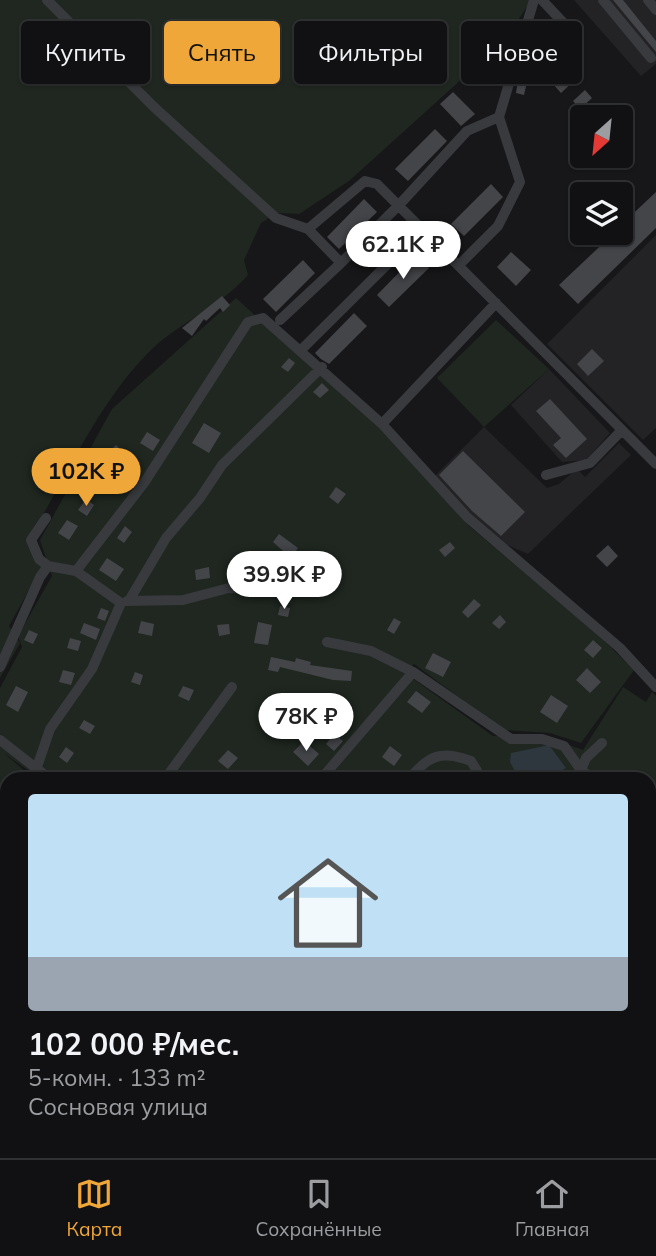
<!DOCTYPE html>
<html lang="ru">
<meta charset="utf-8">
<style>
body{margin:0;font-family:Mulish,sans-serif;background:#1e1f21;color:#f1f3f6;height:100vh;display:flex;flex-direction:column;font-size:26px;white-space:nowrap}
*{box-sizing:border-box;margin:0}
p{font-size:23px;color:#9c9da0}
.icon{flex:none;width:38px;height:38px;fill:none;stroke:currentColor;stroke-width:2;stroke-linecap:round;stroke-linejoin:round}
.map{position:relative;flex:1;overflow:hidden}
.panel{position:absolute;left:0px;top:772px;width:656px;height:387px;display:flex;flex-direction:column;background:#111113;border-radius:21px 21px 0 0;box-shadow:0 2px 5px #0004,0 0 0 2px #303133}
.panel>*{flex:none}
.hud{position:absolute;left:21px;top:21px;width:614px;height:63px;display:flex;gap:14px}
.needle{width:46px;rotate:207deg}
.controls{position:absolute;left:570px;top:105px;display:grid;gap:14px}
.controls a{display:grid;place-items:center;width:63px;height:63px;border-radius:7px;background:#111113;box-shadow:0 2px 5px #0004,0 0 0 2px #303133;font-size:35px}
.price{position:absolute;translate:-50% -60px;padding:0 16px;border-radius:24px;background:#fff;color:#222;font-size:23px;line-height:46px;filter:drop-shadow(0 2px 4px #0008)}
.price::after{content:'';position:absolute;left:50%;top:42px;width:21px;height:16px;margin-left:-10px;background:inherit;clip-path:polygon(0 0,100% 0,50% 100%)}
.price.active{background:#f0a739;color:#111}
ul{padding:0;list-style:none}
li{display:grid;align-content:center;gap:14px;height:371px;padding:0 28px}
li+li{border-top:2px solid #303133}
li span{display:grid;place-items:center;height:217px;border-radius:7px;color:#555}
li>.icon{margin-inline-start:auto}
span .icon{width:126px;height:126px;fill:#fffc;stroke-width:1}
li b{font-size:30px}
.pill{padding:0 24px;border-radius:7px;background:#111113;box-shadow:0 2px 5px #0004,0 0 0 2px #303133;font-size:24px;line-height:63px}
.pill.active{background:#f0a739;color:#111}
.dock{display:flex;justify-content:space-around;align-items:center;height:98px;border-top:2px solid #303133;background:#111113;font-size:19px;color:#9c9da0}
.dock a{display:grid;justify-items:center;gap:4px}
.dock .active{color:#f0a739}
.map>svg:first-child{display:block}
</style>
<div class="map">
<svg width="656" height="1158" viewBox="0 0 656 1158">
<rect width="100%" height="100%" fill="#171719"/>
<path fill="#232326" d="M574,0H656V64L641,76Z
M656,235V428L643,440L547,344Z
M549,369L610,433L586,460L562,462L511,405Z
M484,427L547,488L559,484L577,469L585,477L619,443L631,455L528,554L498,541L434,477Z"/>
<path fill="#1f2720" d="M0,0H531L512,30L484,59L349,181L299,214L277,213L261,223L244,260L248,275C217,310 175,324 146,355C98,405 68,473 33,532L45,561L9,626L20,643L0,678Z
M236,298L388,436L469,526L595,632L634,670L581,743L550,733L503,730L414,664L316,779H40L4,753L34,779H7V1152H644L640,1158H0V688L22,647L18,636L52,576L40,540L112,409Z
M496,320L549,369L484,427L437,378Z
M412,678L493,736L541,735L583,750L623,687L646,702L652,692L656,696V1128L649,1141V779H328Z"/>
<path fill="#2d373d" d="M549,745L566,768L547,779H519L510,762L511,753Z"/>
<path fill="#444549" d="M613,0H623L656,41V52Z
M558,61L575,80L561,93L544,74Z
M518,80L527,82L524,95L516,93Z
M585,90L592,98L580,109L573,101Z
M453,92L475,114L461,126L440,104Z
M435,129L447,141L408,181L395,169Z
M491,184L503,197L464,236L451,224Z
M656,192V228L578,304L559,285L614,233H621V225Z
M364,199L377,212L339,249L327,237Z
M511,252L531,270L516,286L497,267Z
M416,255L429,268L389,307L377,295Z
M303,260L315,273L276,312L263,299Z
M222,296L230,305L223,312L220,308L206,321L204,319L192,336L182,328Z
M354,313L367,326L329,364L321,359L315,353Z
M592,349L604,361L588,376L577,364Z
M289,358L295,363L288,372L281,367Z
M322,383L329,390L320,398L313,392Z
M550,399L587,439L566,458L553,445L561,438L536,411Z
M204,423L221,433L209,453L192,443Z
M147,432L160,440L153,451L140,443Z
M116,445L128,457L113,472L100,460Z
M463,451L525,512L501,536L472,511L439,475Z
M336,487L346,494L338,504L329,497Z
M86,499L94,505L87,516L78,510Z
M67,520L78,526L69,540L58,533Z
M125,526L132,532L124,543L117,538Z
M279,534L298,548L291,558L273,542Z
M450,542L455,548L445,557L439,550Z
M608,545L618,556L607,567L596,556Z
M107,558L124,569L116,581L99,570Z
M209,567L210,578L196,580L195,570Z
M474,599L481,605L468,618L462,612Z
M280,606L290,608L288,617L278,615Z
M101,608L109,611L105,621L97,618Z
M500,615L506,622L499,629L492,623Z
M394,618L401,622L394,634L387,630Z
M141,621L154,624L152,636L138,633Z
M258,622L272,625L268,645L254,643Z
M84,623L100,629L96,640L80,633Z
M229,624L230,634L219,636L217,625Z
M29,630L38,634L33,644L24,640Z
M70,638L81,641L78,651L67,648Z
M593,640L602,648L593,658L584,650Z
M433,653L451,662L443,677L425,668Z
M271,657L295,662L296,658L311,662L310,665L352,671L351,681L333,680L280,667L278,672L268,670Z
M587,668L601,682L590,693L576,680Z
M63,670L75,673L71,685L59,682Z
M135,672L143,675L140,685L131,682Z
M16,686L28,692L18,712L6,705Z
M183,686L194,690L189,701L178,696Z
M416,691L431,702L422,713L407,702Z
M551,695L568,706L557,723L540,712Z
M84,720L95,726L90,734L79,728Z
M334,734L343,741L334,751L326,744Z
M304,741L319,754L308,766L293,752Z
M390,746L402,755L394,766L382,757Z
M66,747L74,753L67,763L59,757Z
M228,750L238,758L228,769L218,761Z"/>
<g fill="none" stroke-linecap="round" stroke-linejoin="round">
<path stroke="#383a3e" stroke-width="10" d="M47,0L154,107L276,218L308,229L341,263L280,320
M542,0L572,32
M603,0L651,58
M648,0L656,10
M308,229L365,181L377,184L656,464
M341,263L399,205L467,131L499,117
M459,265L498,226L520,182L499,117L534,0
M301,350L423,229
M382,424L496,303
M546,475L590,463L622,430
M46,518L31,540L39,559L48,566
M76,571L144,483L248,322L263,318L382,424L467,517L620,648L656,687
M130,599L166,538L200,498L222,465L322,367
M127,601L183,600L229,588L292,590
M327,642L371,651L413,672
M0,667L40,577L48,566L76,571L121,603L92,669L50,729L37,767
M0,740L50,779
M165,779L232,687
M321,779L413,672L511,739H542L564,746L581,770L577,779
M409,779C429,755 441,750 471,761L482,779
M594,779L581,770L586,758L602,743
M649,878L656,890
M649,1071L656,1083
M474,1152L478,1158
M583,1152L587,1158
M649,1158L656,1144"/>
</g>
</svg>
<div class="controls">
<a><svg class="needle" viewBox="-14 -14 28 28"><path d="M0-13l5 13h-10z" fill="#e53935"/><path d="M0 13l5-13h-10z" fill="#9c9da0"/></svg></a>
<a><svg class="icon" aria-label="layers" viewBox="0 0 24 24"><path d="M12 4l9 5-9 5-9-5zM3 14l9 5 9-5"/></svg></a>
</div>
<b class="price" style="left:403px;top:281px">62.1K ₽</b>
<b class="price active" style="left:86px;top:508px">102K ₽</b>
<b class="price" style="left:284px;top:611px">39.9K ₽</b>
<b class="price" style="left:306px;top:753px">78K ₽</b>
<div class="hud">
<a class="pill">Купить</a>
<a class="pill active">Снять</a>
<a class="pill">Фильтры</a>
<a class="pill">Новое</a>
</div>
<section class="panel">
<ul>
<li><span style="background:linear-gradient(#bfe0f5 75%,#9aa5b1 0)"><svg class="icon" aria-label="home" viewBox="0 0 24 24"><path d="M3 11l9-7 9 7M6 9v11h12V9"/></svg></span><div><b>102 000 ₽/мес.</b><p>5-комн. · 133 m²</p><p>Сосновая улица</p></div></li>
</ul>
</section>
</div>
<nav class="dock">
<a class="active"><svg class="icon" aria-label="map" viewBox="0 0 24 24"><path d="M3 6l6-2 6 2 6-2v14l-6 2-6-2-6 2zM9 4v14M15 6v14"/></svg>Карта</a>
<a><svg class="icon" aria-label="saved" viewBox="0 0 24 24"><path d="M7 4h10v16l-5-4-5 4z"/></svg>Сохранённые</a>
<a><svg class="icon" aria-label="home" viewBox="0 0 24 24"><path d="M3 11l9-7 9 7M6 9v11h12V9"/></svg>Главная</a>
</nav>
